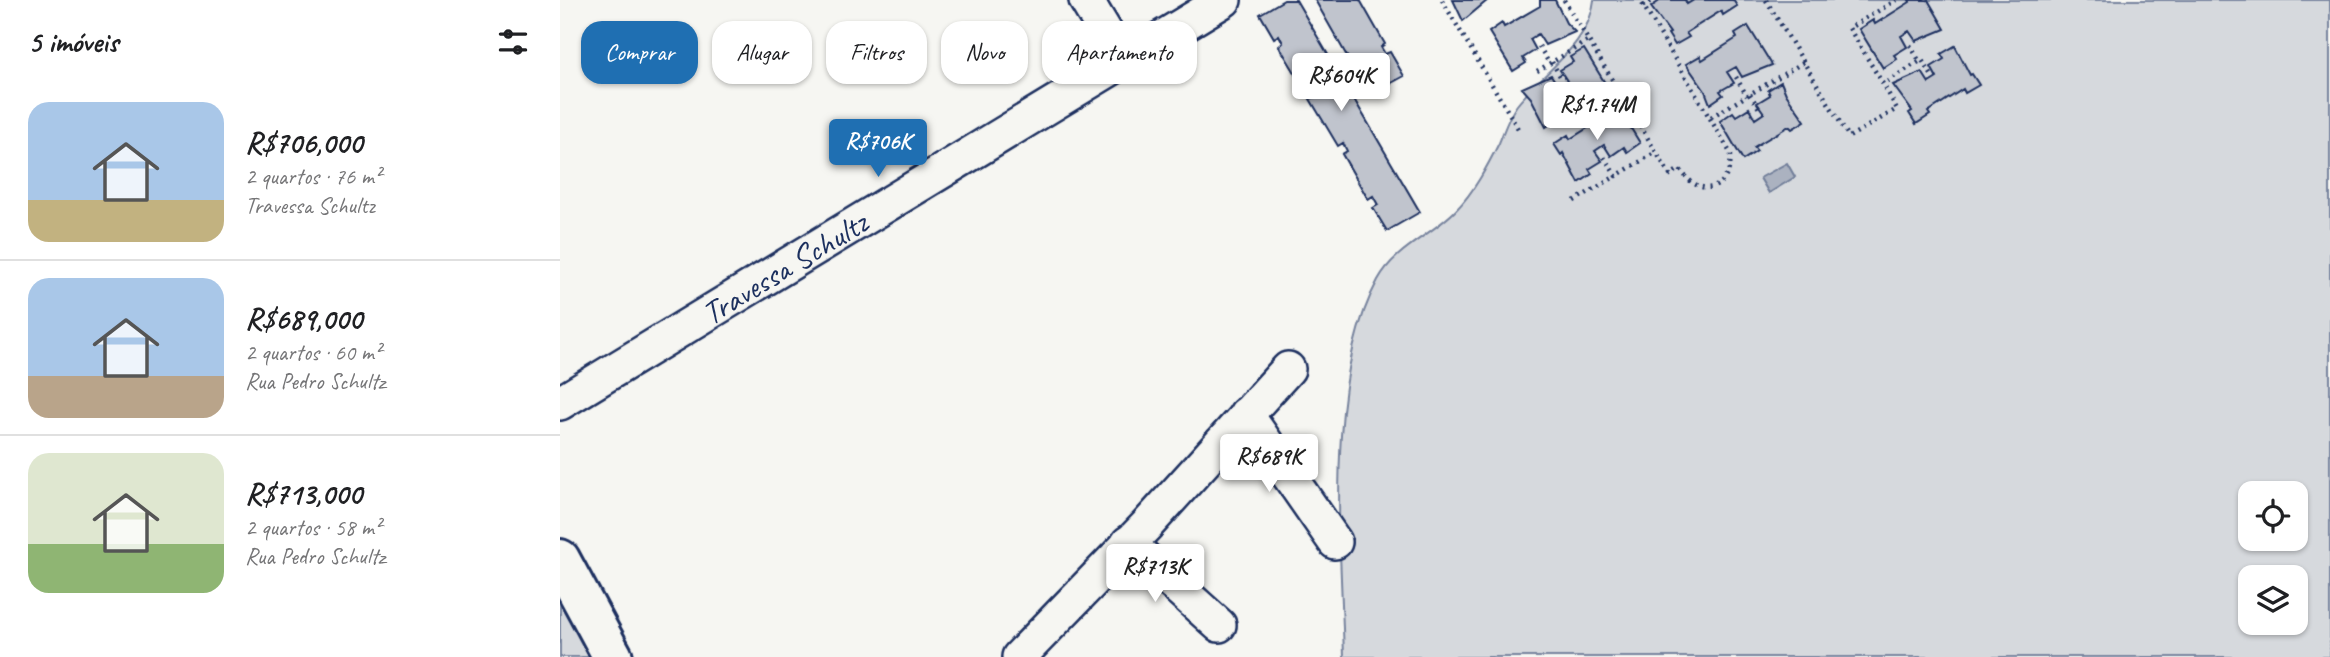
<!DOCTYPE html>
<html lang="pt">
<meta charset="utf-8">
<style>
body{margin:0;font-family:Caveat,sans-serif;background:#f6f6f6;color:#202124;height:100vh;display:flex;flex-direction:column;font-size:26px;white-space:nowrap}
*{box-sizing:border-box;margin:0}
p{font-size:23px;color:#757577}
.icon{flex:none;width:38px;height:38px;fill:none;stroke:currentColor;stroke-width:2;stroke-linecap:round;stroke-linejoin:round}
.map{position:relative;flex:1;overflow:hidden}
.sheet{display:flex;flex-direction:column;background:#fff;width:560px}
.sheet>*{flex:none}
.banner{position:absolute;left:21px;top:21px;width:665px;height:63px;display:flex;gap:14px}
.fabs{position:absolute;left:1678px;top:481px;display:grid;gap:14px}
.fabs a{display:grid;place-items:center;width:70px;height:70px;border-radius:14px;background:#fff;box-shadow:0 2px 5px #0004;font-size:35px}
.price{position:absolute;translate:-50% -60px;padding:0 16px;border-radius:7px;background:#fff;color:#222;font-size:23px;line-height:46px;filter:drop-shadow(0 2px 4px #0008)}
.price::after{content:'';position:absolute;left:50%;top:42px;width:21px;height:16px;margin-left:-10px;background:inherit;clip-path:polygon(0 0,100% 0,50% 100%)}
.price.on{background:#1f6fb2;color:#fff}
ul{padding:0;list-style:none}
li{display:flex;align-items:center;gap:21px;height:175px;padding:0 28px}
li+li{border-top:2px solid #e0e0e0}
li span{display:grid;place-items:center;flex:none;width:196px;height:140px;border-radius:21px;color:#555}
li>.icon{margin-inline-start:auto}
span .icon{width:84px;height:84px;fill:#fffc;stroke-width:1}
li b{font-size:30px}
h2{display:flex;justify-content:space-between;align-items:center;height:84px;padding:0 28px;font-size:30px}
.pill{padding:0 24px;border-radius:21px;background:#fff;box-shadow:0 2px 5px #0004;font-size:24px;line-height:63px}
.pill.on{background:#1f6fb2;color:#fff}
main{display:flex;flex:1;min-height:0}
.map>svg:first-child{display:block}
</style>
<main>
<section class="sheet">
<h2>5 imóveis<svg class="icon" aria-label="filters" viewBox="0 0 24 24"><path d="M4 7h16M4 17h16"/><circle cx="9" cy="7" r="2"/><circle cx="15" cy="17" r="2"/></svg></h2>
<ul>
<li><span style="background:linear-gradient(#a9c7e8 70%,#c2b280 0)"><svg class="icon" aria-label="home" viewBox="0 0 24 24"><path d="M3 11l9-7 9 7M6 9v11h12V9"/></svg></span><div><b>R$706,000</b><p>2 quartos · 76 m²</p><p>Travessa Schultz</p></div></li>
<li><span style="background:linear-gradient(#a9c7e8 70%,#b9a48a 0)"><svg class="icon" aria-label="home" viewBox="0 0 24 24"><path d="M3 11l9-7 9 7M6 9v11h12V9"/></svg></span><div><b>R$689,000</b><p>2 quartos · 60 m²</p><p>Rua Pedro Schultz</p></div></li>
<li><span style="background:linear-gradient(#dfe7d0 65%,#8fb573 0)"><svg class="icon" aria-label="home" viewBox="0 0 24 24"><path d="M3 11l9-7 9 7M6 9v11h12V9"/></svg></span><div><b>R$713,000</b><p>2 quartos · 58 m²</p><p>Rua Pedro Schultz</p></div></li>
</ul>
</section>
<div class="map">
<svg width="1770" height="657" viewBox="0 0 1770 657">
<rect width="100%" height="100%" fill="#f6f6f2"/>
<filter id="ink" filterUnits="userSpaceOnUse"><feTurbulence type="fractalNoise" baseFrequency=".0143" numOctaves="2"/><feDisplacementMap in="SourceGraphic" scale="14" xChannelSelector="R" yChannelSelector="G"/><feConvolveMatrix kernelMatrix="1 2 1 2 8 2 1 2 1" color-interpolation-filters="sRGB"/></filter>
<g filter="url(#ink)">
<path fill="#d6d9dd" stroke="#78849e" stroke-width="2" fill-rule="evenodd" d="M1034,0H1770V657H784C781,546 764,380 818,280C835,248 872,235 896,210C914,192 928,165 939,143C944,131 949,115 957,105C983,72 1030,44 1034,0ZM1690,494H1736V539H1690ZM1690,578H1736V623H1690Z
M0,594L46,657H0Z"/>
<path fill="#abb2c0" stroke="#717e99" stroke-width="2" d="M1227,163L1235,177L1209,193L1200,178Z"/>
<path fill="#c0c4cd" stroke="#1b2f5e" stroke-width="2" d="M724,0H736L860,212L827,231L813,208L818,205L813,196L808,199L782,154L787,151L783,143L778,146L750,99L755,97L750,89L746,91L719,46L723,43L719,35L714,38L700,14Z
M755,0H800L825,44L821,47L825,54L830,52L844,76L809,95Z
M893,0H928L903,21Z
M995,0L1006,23L1015,32L985,45L978,34L970,39L976,50L963,58L966,63L953,71L929,32L942,23L944,27L980,6V0Z
M1101,0H1125L1127,4L1134,0H1173L1177,6L1163,15L1161,11L1126,33L1129,37L1115,45L1108,34L1110,33L1091,7Z
M1349,0H1368L1385,29L1356,41L1349,31L1341,36L1347,47L1334,55L1337,59L1323,68L1299,29L1313,20L1315,24L1350,2Z
M1188,26L1212,65L1182,77L1176,67L1167,72L1174,83L1160,91L1163,95L1150,104L1145,91L1126,64L1140,56L1142,60L1177,38L1175,34Z
M1395,46L1410,75L1412,74L1419,85L1405,93L1403,89L1368,112L1370,115L1356,124L1349,113L1352,111L1333,85L1362,72L1369,83L1377,78L1371,67L1384,59L1381,54Z
M1024,49L1048,88L1034,97L1032,93L997,115L999,118L986,127L971,98L962,88L991,75L998,86L1007,81L1000,70L1013,62L1010,57Z
M1221,82L1226,94L1245,121L1232,129L1229,126L1194,147L1197,151L1183,160L1160,121L1173,112L1176,116L1189,108L1195,119L1204,113L1197,103L1210,95L1208,90Z
M1056,104L1080,143L1067,152L1064,147L1051,156L1044,145L1035,151L1042,161L1029,169L1032,174L1019,183L1003,153L1001,155L994,144L1008,135L1010,139L1045,117L1042,113Z"/>
<g fill="none" stroke-linecap="round" stroke-linejoin="round">
<g stroke="#1b2f5e" stroke-width="38">
<g id="minor">
<path d="M526,0L564,63"/>
<path id="s1" d="M0,403L664,0"/>
<path d="M686,414L775,542"/>
<path d="M568,543L659,625"/>
<path d="M459,657L587,525L728,369"/>
</g>
</g>
<g stroke="#1b2f5e" stroke-width="44">
<path id="major" d="M0,559L53,657"/>
</g>
<path stroke="#1b2f5e" stroke-width="4.5" stroke-dasharray="2 5" stroke-linecap="butt" d="M882,0L960,132
M1004,0L1110,175L1120,169C1140,200 1171,191 1171,154L1080,0
M1206,0L1289,137L1337,109L1323,84
M1337,0L1289,28L1323,84L1362,60L1372,76
M1083,6L1093,0
M1350,45L1360,62
M979,46L989,63
M992,62L1001,78
M977,71L1029,40
M1176,77L1187,96
M1190,94L1200,110
M1151,117L1244,62
M1044,157L1056,176L1096,152
M1014,201L1056,176"/>
<use href="#minor" stroke="#f6f6f2" stroke-width="33"/>
<use href="#major" stroke="#f6f6f2" stroke-width="38"/>
</g>
</g>
<g text-anchor="middle" stroke-width="7" stroke-linejoin="round" paint-order="stroke">
<g font-size="33" fill="#1b2f5e" stroke="#f6f6f2">
<text dy="12" stroke="none"><textPath href="#s1" startOffset="262">Travessa Schultz</textPath></text>
</g>
</g>
</svg>
<div class="fabs">
<a><svg class="icon" aria-label="locate" viewBox="0 0 24 24"><circle cx="12" cy="12" r="6"/><path d="M12 2v4M12 18v4M2 12h4M18 12h4"/></svg></a>
<a><svg class="icon" aria-label="layers" viewBox="0 0 24 24"><path d="M12 4l9 5-9 5-9-5zM3 14l9 5 9-5"/></svg></a>
</div>
<b class="price" style="left:781px;top:113px">R$604K</b>
<b class="price" style="left:1037px;top:142px">R$1.74M</b>
<b class="price on" style="left:318px;top:179px">R$706K</b>
<b class="price" style="left:709px;top:494px">R$689K</b>
<b class="price" style="left:595px;top:604px">R$713K</b>
<div class="banner">
<a class="pill on">Comprar</a>
<a class="pill">Alugar</a>
<a class="pill">Filtros</a>
<a class="pill">Novo</a>
<a class="pill">Apartamento</a>
</div>
</div>
</main>
